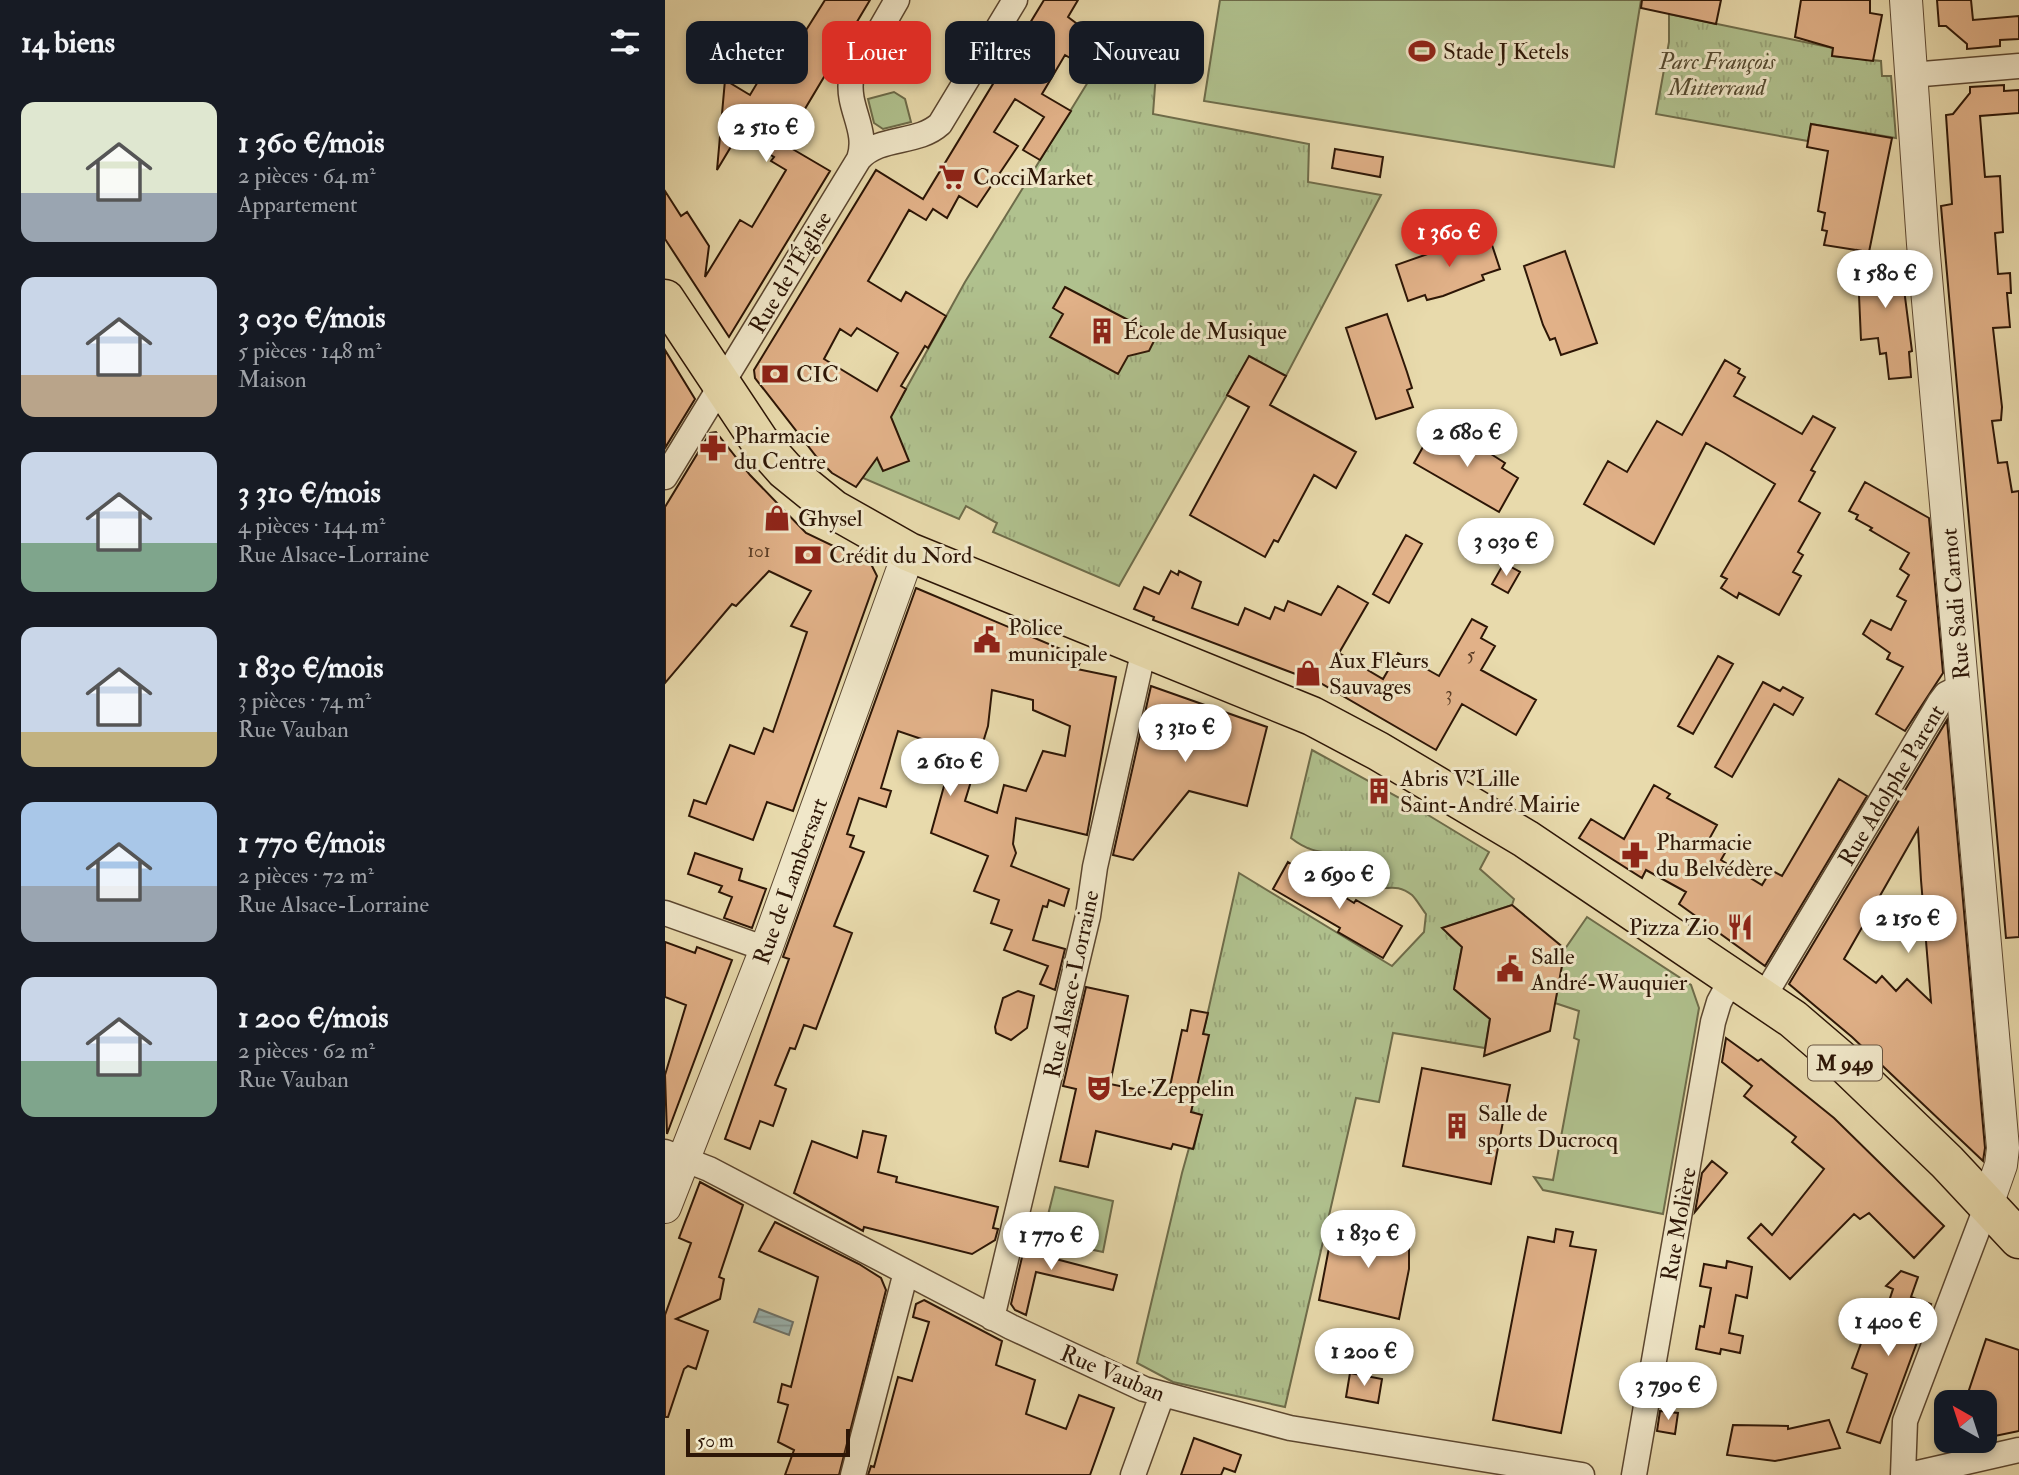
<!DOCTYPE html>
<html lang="fr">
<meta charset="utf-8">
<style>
body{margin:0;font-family:"IM FELL Double Pica",serif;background:#242831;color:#f1f3f6;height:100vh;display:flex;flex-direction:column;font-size:26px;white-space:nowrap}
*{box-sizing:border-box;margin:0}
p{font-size:23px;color:#9ea1a6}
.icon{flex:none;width:38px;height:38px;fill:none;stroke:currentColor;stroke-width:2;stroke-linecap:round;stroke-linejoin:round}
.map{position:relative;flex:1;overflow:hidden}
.details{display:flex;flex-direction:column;background:#171b24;width:665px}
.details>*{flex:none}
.top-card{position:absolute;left:21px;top:21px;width:665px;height:63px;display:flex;gap:14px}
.needle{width:46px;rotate:321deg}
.buttons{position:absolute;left:1269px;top:1390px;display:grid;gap:14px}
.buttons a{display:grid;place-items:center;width:63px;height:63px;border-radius:14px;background:#171b24;box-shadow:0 4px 10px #0003;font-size:35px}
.scale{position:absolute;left:21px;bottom:18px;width:164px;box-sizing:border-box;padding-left:7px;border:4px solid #2d1606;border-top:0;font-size:19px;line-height:24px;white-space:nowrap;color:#2d1606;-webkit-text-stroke:5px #f0e7c9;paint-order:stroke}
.price{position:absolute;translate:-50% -60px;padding:0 16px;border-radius:24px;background:#fff;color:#222;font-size:23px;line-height:46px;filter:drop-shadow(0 2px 4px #0008)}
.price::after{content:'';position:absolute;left:50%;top:42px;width:21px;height:16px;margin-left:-10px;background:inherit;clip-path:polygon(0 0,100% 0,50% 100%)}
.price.on{background:#d93025;color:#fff}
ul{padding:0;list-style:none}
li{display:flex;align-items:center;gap:21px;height:175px;padding:0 21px}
li span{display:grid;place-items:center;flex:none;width:196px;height:140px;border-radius:14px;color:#555}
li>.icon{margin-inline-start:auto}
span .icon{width:84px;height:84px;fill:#fffc;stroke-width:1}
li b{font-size:30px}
h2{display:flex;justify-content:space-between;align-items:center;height:84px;padding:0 21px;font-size:30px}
.chip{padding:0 24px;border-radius:14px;background:#171b24;box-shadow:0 4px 10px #0003;font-size:24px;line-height:63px}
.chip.on{background:#d93025;color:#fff}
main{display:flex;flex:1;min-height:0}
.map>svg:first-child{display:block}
</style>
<main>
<section class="details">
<h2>14 biens<svg class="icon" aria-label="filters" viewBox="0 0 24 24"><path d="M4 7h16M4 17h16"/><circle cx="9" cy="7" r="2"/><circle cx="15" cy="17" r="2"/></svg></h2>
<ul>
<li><span style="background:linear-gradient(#dfe7d0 65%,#9aa5b1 0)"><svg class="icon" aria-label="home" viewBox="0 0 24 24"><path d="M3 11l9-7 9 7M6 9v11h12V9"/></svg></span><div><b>1 360 €/mois</b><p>2 pièces · 64 m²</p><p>Appartement</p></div></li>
<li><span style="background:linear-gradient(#c9d6e8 70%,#b9a48a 0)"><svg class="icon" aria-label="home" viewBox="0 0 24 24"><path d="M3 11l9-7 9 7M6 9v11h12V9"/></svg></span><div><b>3 030 €/mois</b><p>5 pièces · 148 m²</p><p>Maison</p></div></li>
<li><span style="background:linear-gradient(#c9d6e8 65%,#7fa58c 0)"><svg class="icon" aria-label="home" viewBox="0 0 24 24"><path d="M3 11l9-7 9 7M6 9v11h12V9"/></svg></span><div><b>3 310 €/mois</b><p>4 pièces · 144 m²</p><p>Rue Alsace-Lorraine</p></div></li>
<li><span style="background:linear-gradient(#c9d6e8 75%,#c2b280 0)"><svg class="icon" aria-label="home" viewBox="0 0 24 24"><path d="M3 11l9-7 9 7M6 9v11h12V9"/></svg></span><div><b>1 830 €/mois</b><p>3 pièces · 74 m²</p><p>Rue Vauban</p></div></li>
<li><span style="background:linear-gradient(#a9c7e8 60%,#9aa5b1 0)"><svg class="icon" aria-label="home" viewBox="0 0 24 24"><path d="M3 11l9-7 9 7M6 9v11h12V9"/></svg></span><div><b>1 770 €/mois</b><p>2 pièces · 72 m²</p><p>Rue Alsace-Lorraine</p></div></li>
<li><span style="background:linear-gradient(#c9d6e8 60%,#7fa58c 0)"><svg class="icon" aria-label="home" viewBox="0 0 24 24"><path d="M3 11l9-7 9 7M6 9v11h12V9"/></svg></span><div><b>1 200 €/mois</b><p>2 pièces · 62 m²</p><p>Rue Vauban</p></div></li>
</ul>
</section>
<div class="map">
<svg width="1354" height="1475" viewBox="0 0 1354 1475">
<defs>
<pattern id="park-tufts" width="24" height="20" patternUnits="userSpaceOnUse" patternTransform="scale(1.75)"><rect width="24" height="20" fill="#b0c18e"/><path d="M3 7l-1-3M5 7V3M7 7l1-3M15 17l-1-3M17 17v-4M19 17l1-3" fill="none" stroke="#98a579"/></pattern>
<pattern id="water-rules" width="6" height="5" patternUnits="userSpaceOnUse" patternTransform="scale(1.75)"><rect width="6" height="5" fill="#9cb8b5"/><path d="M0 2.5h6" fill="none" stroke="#879d9a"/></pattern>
</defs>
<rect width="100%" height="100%" fill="#e8daac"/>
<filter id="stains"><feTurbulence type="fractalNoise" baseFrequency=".00286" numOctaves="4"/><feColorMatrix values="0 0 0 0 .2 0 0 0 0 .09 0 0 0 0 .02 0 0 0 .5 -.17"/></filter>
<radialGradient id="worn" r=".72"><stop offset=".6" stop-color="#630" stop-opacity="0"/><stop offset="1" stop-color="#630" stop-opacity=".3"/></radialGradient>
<path fill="#b0c18e" stroke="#6e6c4a" stroke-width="2" d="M555,0H976L949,167L539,101Z
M229,92L240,99L246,122L218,129L209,123L203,99Z
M922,917L1026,985L1034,1008L998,1214L878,1190L869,1177L888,1180L914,1040L909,1038L914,1011L890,1003L900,949Z
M390,1187L448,1201L438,1252L377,1239Z"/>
<path fill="url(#park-tufts)" stroke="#6e6c4a" stroke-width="2" d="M1004,14L1168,48L1167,56L1216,61L1217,76H1226L1231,138L1146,124L1143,141L991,114L1004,42Z
M458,25L493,45L488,114L644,144L643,182L716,195L621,376L584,357L454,586L328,532L332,523L301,506L294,519L198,478L225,418L300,282Z
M647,750L740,801L824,852L815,869L849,899L847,905L783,926L782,933L797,947L789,989L825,1019L820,1048L728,1033L714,1102L691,1098L620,1407L508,1382L472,1363L517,1173L524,1148H529L536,1115L526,1112L543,1035L538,1034L574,873L727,966L759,932L761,914C757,909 752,900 747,895C721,875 713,908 694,861C668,847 654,860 626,838Z"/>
<path fill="url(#water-rules)" stroke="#70776f" stroke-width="2" d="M94,1309L128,1322L124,1335L89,1322Z"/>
<path fill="#e1b188" stroke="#2d1606" stroke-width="2" fill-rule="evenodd" d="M160,0H205L119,144L165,171L64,337L0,239V191L16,216L22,212L44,246L40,277L75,220L87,227L121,170L106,161L109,157L73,135L52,170L60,80L85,95L109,55L102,48L112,31L133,43Z
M379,0H413L403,17L423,32L420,37L429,43L427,47L440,55L429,72L400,55L377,94L406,111L375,160L358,150L379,117L350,99L329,132L353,146L312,207L294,196L282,218L268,209L261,220L244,210L220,252L203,281L236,301L241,292L281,316L263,348L260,346L236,386L241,389L226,417L244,461L218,471L212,458L191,487L167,473L154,460L90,378L89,370L211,170L258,199ZM192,328L233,353L212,391L159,359L175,329L186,336Z
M977,0H1056L1051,24L976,8Z
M1136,0H1205V13L1217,15L1208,61L1167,56L1168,48L1130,37Z
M1272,0H1306L1308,20L1354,16V39L1335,40V46L1302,49V44L1281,26H1274Z
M1339,85V91L1354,90V113L1315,116L1320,177L1335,176L1338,232L1330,233L1333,274L1345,273L1346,293H1342L1345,327L1328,328L1337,407L1336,420L1327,421L1333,463L1342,462L1347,492L1354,491V937L1341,938L1276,206L1287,204L1281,115L1288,114L1305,93V87Z
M1146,124L1227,138L1204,252L1159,245L1162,231L1157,230L1160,213L1153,211L1163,151L1142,147Z
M670,149L718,157L715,177L667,168Z
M823,233L835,269L817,275L819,280L778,296L762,300L760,295L743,301L731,265Z
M1192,250L1235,258L1247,351L1244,352L1246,377L1224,379L1221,353L1215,354L1213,338L1196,340Z
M900,251L932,343L896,355L890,338L885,340L878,325L859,266Z
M400,287L492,335L484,351L463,356L453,374L385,337L398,314L388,308Z
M722,314L742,372L747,388L742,390L748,407L711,419L681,328Z
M0,350L30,399L0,448Z
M584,356L621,376L605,405L691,452L671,488L649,475L613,542L609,540L600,557L525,515L584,407L562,395Z
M1060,360L1075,369L1073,373L1080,377L1069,396L1137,434L1148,416L1170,428L1146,470L1150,472L1134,501L1155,513L1133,552L1138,555L1128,572L1136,576L1114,615L1074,593L1072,598L1056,588L1062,579L1056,576L1110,484L1059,453L1041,443L989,544L919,504L943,461L962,472L992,421L1017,435Z
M768,429L784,438L788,433L826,454L840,463L837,468L853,478L834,512L749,463Z
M51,432L85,475L141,533L206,564L212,576L128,811L102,802L88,840L24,816L29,800L41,804L65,745L89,754L99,728L108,732L142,632L126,626L146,591L104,571L71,606L67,604L0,683V507L45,433Z
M1200,482L1264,518L1278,673L1240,731L1211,714L1238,667L1222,659L1225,653L1198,634L1206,620L1226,630L1241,601L1232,596L1244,575L1235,569L1244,553L1205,530L1207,528L1191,519L1193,515L1184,511Z
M741,535L757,544L724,603L708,594Z
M839,563L855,572L843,593L827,584Z
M506,571L513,575L514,571L536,582L527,608L573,625L580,608L605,619L610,607L619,611L623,601L656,615L673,586L703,603L674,653L718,679L733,653L774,676L807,619L822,627L816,638L830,646L816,670L871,700L851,735L797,704L771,750L657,684L488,620L489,617L469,609L479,587L494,594Z
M251,588L417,658L412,669L451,677L422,835L351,818L348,844L351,853L346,866L404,889L399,906L384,900L382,907L378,906L368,940L400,949L390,990L375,984L383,966L339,950L347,930L326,923L334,900L309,891L323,856L266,833L289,750L233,731L216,788L226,791L221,807L194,798L182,834L189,836L185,847L199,852L169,926L187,933L151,1029L139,1025L130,1049L125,1048L110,1085L121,1089L108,1126L95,1121L85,1149L60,1139L124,959L118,957ZM327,690L368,700V710L405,726L400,756L378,751L361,791L339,785L332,813L300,801L323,726Z
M1053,656L1068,664L1028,734L1013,726Z
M1098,682L1115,691L1118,687L1138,698L1128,715L1109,704L1067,777L1050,767Z
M486,686L602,727L582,806L524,791L468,860L448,855Z
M1282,720L1320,1148L1318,1161L1187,1037L1124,984ZM1253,829L1256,880L1266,1002L1242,979L1231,991L1217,976L1211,983L1179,959Z
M1174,779L1202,796L1100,966L1014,904L1021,892L981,870L977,878L914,838L926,819L959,839L989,785L1005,794L1002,798L1052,825L1042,843L1060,853L1056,860L1097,885L1106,870L1117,876Z
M30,853L77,869L74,880L101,889L87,928L59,918L67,897L54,892L57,886L23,874Z
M623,862L689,903L691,900L737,926L718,958L673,932L675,928L608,889Z
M847,905L900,949L885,1031L819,1056L825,1019L789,989L797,947L777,928Z
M0,942L30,953L32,947L67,960L2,1134L0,1075L21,1005L0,997Z
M421,987L463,996L445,1084L503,1096L517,1030L522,1031L526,1010L543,1013L538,1034L544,1035L526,1112L537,1115L528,1149L508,1144L506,1149L431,1131L423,1167L395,1161L411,1089L398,1086Z
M353,991L369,996L362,1028L346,1040L331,1033L330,1027L338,998Z
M1061,1038L1093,1061L1096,1059L1169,1118L1279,1226L1249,1258L1204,1213L1195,1219L1189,1214L1125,1279L1083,1238L1096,1224L1107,1235L1159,1169L1127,1142L1131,1137L1079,1096L1087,1086L1057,1062Z
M757,1068L845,1085L826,1184L738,1166Z
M198,1131L221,1136L213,1172L232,1177L231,1182L333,1207L328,1228L333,1229L330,1240L307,1254L199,1227L198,1231L129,1193L147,1141L192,1158Z
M1047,1161L1062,1173L1030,1212L1037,1173Z
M35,1182L78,1205L54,1277L59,1279L55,1299L11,1319L43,1331L31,1369L23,1366L19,1369L3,1417H0V1315L26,1243L14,1238Z
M110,1222L194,1264L216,1278L221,1290L174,1475H120L129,1450L113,1442L123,1405L113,1402L117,1384L126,1387L153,1277L94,1251Z
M717,1225L744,1230V1269L734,1319L654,1300L668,1227L715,1236Z
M891,1229L908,1232L905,1246L931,1250L896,1433L828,1420L863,1237L889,1242Z
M362,1236L392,1242L387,1258L452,1275L448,1290L371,1272L361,1315L350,1310L346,1304Z
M1062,1261L1087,1267L1082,1298L1071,1295L1064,1333L1078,1336L1075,1353L1056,1349L1055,1354L1031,1349L1035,1326L1039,1327L1046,1288L1035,1286L1039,1264L1061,1268Z
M1236,1271L1253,1277L1246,1297L1266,1304L1215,1443L1182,1432L1202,1374L1187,1368L1198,1338L1204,1340L1208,1328L1214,1331L1228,1289L1221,1286Z
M259,1300L337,1341L331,1365L370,1380L361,1414L401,1429L414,1395L449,1408L425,1475H203L206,1466L209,1467L233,1377L247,1381L264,1322L248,1317L251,1304Z
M1321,1339L1354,1350V1431L1320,1438V1402H1300Z
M685,1373L717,1379L713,1403L681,1397Z
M995,1411L1013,1413L1010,1434L992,1431Z
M1164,1420L1175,1448L1110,1461L1062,1455L1068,1425L1123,1426V1429Z
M529,1438L576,1455L570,1472L559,1468L556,1475H516Z"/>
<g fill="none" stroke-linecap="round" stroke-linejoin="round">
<g stroke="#5c4730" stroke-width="27">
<path id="minor" d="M1246,75L1354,66
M194,159C204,131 182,108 186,80L232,0
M0,477L194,159C215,135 252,145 275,124L350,0
M0,913L101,949
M1098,998L1275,702L1281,694L1297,686
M0,1152L44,1169L346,1327L479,1389L625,1428L917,1475
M327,1318L423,916L430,867L479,649
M188,1475L241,1272
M468,1475L497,1395
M969,1475L1048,1022L1054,1002L1068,976
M1238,1475L1240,1421L1322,1205
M1244,1475L1354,1450"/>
</g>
<g stroke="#5c4730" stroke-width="34">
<path id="tertiary" d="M1241,0L1258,244L1338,1148L1336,1165L1322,1205
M0,1207L101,949L244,552"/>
</g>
<g stroke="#2d1606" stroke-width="41">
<path id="primary" d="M0,299L95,442L120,470L168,509L244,552L647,716L713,751L861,839L1128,1019L1177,1061L1282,1162L1354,1239"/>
</g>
<use href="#minor" stroke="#f0e7c9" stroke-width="24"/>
<use href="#tertiary" stroke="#f0e7c9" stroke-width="32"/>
<use href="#primary" stroke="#e8daac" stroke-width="38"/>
</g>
<defs>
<g id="stadium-bare" transform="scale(2.1)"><path d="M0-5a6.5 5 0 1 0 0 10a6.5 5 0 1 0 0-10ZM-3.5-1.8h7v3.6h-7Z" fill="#8f2418" stroke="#f0e7c9" stroke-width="2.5" paint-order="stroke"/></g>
<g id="supermarket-bare" transform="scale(2.1)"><path d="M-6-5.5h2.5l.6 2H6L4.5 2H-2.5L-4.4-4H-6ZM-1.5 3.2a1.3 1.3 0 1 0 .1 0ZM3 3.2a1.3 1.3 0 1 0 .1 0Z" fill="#8f2418" stroke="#f0e7c9" stroke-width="2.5" paint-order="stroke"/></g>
<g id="building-bare" transform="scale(2.1)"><path d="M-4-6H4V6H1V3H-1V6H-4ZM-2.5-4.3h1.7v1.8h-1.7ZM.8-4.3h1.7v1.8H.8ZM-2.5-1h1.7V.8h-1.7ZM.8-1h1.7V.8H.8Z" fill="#8f2418" stroke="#f0e7c9" stroke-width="2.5" paint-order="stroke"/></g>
<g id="bank-bare" transform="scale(2.1)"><path d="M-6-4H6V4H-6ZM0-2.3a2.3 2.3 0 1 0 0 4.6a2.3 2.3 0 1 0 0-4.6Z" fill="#8f2418" stroke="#f0e7c9" stroke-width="2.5" paint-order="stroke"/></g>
<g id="pharmacy-bare" transform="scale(2.1)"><path d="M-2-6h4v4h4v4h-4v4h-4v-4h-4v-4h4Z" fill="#8f2418" stroke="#f0e7c9" stroke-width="2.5" paint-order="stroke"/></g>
<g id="shop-bare" transform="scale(2.1)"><path d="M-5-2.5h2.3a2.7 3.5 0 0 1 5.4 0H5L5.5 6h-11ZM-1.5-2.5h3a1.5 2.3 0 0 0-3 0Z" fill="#8f2418" stroke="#f0e7c9" stroke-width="2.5" paint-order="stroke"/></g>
<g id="civic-bare" transform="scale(2.1)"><path d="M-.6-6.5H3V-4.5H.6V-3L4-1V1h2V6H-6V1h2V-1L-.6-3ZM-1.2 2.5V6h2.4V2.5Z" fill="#8f2418" stroke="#f0e7c9" stroke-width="2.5" paint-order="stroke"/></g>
<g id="restaurant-bare" transform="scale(2.1)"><path d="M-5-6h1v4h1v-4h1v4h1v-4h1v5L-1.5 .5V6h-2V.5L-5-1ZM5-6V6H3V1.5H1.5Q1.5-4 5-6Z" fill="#8f2418" stroke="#f0e7c9" stroke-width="2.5" paint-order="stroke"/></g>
<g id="theatre-bare" transform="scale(2.1)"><path d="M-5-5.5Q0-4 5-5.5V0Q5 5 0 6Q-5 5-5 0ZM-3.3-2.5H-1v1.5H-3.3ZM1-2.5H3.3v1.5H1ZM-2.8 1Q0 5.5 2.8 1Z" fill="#8f2418" stroke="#f0e7c9" stroke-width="2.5" paint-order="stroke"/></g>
</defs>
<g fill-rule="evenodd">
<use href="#stadium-bare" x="757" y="51"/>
<use href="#supermarket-bare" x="287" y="177"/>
<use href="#building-bare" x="437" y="331"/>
<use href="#bank-bare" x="110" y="374"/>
<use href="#pharmacy-bare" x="48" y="448"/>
<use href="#shop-bare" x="112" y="518"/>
<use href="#bank-bare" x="143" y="555"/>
<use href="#civic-bare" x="322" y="640"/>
<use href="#shop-bare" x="643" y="673"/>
<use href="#building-bare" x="714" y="791"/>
<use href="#pharmacy-bare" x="970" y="855"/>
<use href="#restaurant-bare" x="1075" y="927"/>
<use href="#civic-bare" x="845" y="969"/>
<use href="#theatre-bare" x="434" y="1088"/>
<use href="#building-bare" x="792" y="1126"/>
</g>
<g text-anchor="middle" stroke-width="6" stroke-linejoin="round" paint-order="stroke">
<g font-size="19" fill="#5a3d26">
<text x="94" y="557">101</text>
<text x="806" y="661">5</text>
<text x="784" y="700">3</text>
</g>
<rect fill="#f0e7c9" stroke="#685540" stroke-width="2" x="1143" y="1045.5" width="74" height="35" rx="5"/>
<g font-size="21" font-weight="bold" fill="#2d1606">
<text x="1180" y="1070">M 949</text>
</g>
<g font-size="23" fill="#2d1606" stroke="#f0e7c9" text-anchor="start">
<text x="778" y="59">Stade J Ketels</text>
<text x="308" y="185">CocciMarket</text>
<text x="458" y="339">École de Musique</text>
<text x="131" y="382">CIC</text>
<text x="69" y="443">Pharmacie<tspan x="69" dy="26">du Centre</tspan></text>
<text x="133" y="526">Ghysel</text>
<text x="164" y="563">Crédit du Nord</text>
<text x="343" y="635">Police<tspan x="343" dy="26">municipale</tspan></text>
<text x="664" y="668">Aux Fleurs<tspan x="664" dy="26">Sauvages</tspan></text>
<text x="735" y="786">Abris V'Lille<tspan x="735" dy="26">Saint-André Mairie</tspan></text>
<text x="991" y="850">Pharmacie<tspan x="991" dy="26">du Belvédère</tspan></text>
<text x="1054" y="935" text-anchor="end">Pizza Zio</text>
<text x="866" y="964">Salle<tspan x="866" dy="26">André-Wauquier</tspan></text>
<text x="455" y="1096">Le Zeppelin</text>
<text x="813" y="1121">Salle de<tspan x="813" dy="26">sports Ducrocq</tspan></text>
</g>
<g font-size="23" font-style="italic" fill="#54492f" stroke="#f0e7c9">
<text x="1052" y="69">Parc François<tspan x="1052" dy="26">Mitterrand</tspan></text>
</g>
<g font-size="23" fill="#2d1606" stroke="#f0e7c9">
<text transform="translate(125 272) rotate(-59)" y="8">Rue de l'Église</text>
<text transform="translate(1290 604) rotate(-95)" y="8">Rue Sadi Carnot</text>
<text transform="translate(1226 785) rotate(-59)" y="8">Rue Adolphe Parent</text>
<text transform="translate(125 881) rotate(-70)" y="8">Rue de Lambersart</text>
<text transform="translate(406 984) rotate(-78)" y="8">Rue Alsace-Lorraine</text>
<text transform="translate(1013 1224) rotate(-80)" y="8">Rue Molière</text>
<text transform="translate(448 1373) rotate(23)" y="8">Rue Vauban</text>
</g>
</g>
<rect width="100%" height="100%" filter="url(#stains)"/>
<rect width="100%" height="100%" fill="url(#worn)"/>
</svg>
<div class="buttons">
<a><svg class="needle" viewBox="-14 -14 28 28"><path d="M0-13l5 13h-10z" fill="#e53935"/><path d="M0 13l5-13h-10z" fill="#9ea1a6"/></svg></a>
</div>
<div class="scale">50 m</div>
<b class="price" style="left:101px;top:164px">2 510 €</b>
<b class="price on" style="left:784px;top:269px">1 360 €</b>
<b class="price" style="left:1220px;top:310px">1 580 €</b>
<b class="price" style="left:802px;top:469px">2 680 €</b>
<b class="price" style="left:841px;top:578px">3 030 €</b>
<b class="price" style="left:520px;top:764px">3 310 €</b>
<b class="price" style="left:285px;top:798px">2 610 €</b>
<b class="price" style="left:674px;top:911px">2 690 €</b>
<b class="price" style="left:1243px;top:955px">2 150 €</b>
<b class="price" style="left:703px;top:1270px">1 830 €</b>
<b class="price" style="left:386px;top:1272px">1 770 €</b>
<b class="price" style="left:1223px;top:1358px">1 400 €</b>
<b class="price" style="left:699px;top:1388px">1 200 €</b>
<b class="price" style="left:1003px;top:1422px">3 790 €</b>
<div class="top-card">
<a class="chip">Acheter</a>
<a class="chip on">Louer</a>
<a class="chip">Filtres</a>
<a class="chip">Nouveau</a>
</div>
</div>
</main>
